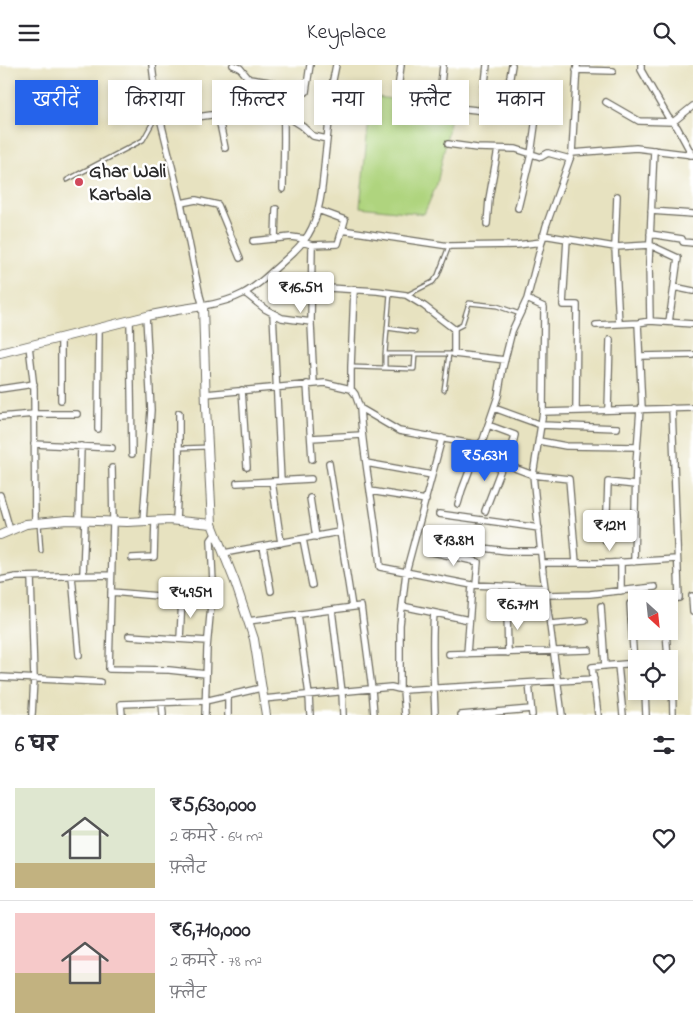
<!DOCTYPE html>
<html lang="hi">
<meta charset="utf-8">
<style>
body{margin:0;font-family:"Indie Flower","Playpen Sans Deva",sans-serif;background:#f7f7f7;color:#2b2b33;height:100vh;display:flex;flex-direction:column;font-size:19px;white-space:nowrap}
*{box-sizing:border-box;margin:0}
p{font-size:16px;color:#7c7c81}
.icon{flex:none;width:28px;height:28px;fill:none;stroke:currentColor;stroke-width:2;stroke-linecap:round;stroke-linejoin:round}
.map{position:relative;height:650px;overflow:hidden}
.side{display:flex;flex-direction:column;background:#fff;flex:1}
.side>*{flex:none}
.top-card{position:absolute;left:15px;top:15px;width:664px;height:45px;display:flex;gap:10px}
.needle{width:32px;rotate:153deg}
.controls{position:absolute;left:628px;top:525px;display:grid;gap:10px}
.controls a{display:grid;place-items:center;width:50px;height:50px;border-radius:0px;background:#fff;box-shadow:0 2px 8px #0003;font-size:25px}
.price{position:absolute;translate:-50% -42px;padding:0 11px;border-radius:5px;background:#fff;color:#222;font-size:16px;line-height:32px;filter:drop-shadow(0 1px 2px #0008)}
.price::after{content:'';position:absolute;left:50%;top:30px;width:15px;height:11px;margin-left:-8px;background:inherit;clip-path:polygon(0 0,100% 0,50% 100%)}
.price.current{background:#2563eb;color:#fff}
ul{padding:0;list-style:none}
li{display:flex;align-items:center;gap:15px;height:125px;padding:0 15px}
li+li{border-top:1px solid #e1e1e2}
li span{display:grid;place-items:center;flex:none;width:140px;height:100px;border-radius:0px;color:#555}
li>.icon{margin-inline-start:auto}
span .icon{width:60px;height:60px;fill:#fffc;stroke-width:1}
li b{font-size:21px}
h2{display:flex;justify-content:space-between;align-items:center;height:60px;padding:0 15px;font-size:21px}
.chip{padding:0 18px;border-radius:0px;background:#fff;box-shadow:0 2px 8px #0003;font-size:18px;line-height:45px}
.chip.current{background:#2563eb;color:#fff}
header{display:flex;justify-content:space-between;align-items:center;height:65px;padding:0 15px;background:#fff;font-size:22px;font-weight:600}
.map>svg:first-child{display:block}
</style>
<header><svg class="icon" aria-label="menu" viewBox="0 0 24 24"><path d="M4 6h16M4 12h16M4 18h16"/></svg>Keyplace<svg class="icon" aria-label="search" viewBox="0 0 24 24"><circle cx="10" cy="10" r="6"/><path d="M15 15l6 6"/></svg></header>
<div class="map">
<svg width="693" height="650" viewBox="0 0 693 650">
<rect width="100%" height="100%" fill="#fff"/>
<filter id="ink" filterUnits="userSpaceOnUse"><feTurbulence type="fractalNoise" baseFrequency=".02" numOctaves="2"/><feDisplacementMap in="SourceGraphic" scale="10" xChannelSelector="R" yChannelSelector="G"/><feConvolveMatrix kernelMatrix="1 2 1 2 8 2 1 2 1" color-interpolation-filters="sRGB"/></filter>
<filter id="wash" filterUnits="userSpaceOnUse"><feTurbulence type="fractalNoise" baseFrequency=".0096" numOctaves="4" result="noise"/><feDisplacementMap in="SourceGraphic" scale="20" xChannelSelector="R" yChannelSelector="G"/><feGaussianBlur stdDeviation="1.12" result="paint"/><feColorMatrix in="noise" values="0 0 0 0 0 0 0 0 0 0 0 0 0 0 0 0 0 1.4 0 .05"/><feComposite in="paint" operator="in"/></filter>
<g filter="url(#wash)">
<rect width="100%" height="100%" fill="#e7e2c0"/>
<path fill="#afd47e" stroke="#6d8054" d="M371,31L453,43L437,119L424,149L360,142Z"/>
</g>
<g filter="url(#ink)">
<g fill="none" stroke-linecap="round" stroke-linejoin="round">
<g stroke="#6d6b5f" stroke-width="5.5">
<path id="service" d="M67,115L143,75L158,48
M407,230L433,217L438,210L449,181
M387,263L415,267
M454,264L462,260L469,238L497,241L520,249
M385,289H453
M352,302L414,304L415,289
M385,303V289L390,228
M444,325L449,289
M180,383L208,382
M39,458L41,486"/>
</g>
<g stroke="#6d6b5f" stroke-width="8">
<path id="minor" d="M152,0L157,41L181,138L200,231L203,241C237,235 251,227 276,203C287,193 300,183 308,170C321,150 323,115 325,92C328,66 331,41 333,15L336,0
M233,0L240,3L249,14C258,16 272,15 279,22C287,32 283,108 283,124
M641,0V5L668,52L677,62L690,86V90
M576,5L613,6
M441,19L443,0
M306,27L310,0
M397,32L401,0
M606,37L639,56L673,57L693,41
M458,43L504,48L512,0
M482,45L487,0
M158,47L194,41L197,52L218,49L225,83
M218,49L264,50V53L291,54L302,61L313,71L327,74
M448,79L477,83L516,84L541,92L548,88L570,94
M572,88L636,83L693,90
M617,131L615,182L619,259
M181,138L196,135L218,140L240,193
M518,143L531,89L540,24
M651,146L693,149
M487,159L489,134L498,84
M342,165L449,181L517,180L542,177
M650,169L682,174L683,177L693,178
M543,170L615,182L650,180L678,193L669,257
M275,174L276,144
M567,174L563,240H577L576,346
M253,176L291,172L305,174
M302,177L312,180L338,179L345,155L318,145
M312,180L311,259L314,319
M312,222L377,226L406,230L424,241L454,264V289L505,295
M674,222L693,226
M245,228L265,244L282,253L311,257
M527,234L544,242L543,347L533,410L543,508L562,650
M273,248L281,416
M130,255L132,389
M650,256L649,197L654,85
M638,258L642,344
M596,260L638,258L650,256L693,259
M29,281L34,323L35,458
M640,291L693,290
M307,319L312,394
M0,324L34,319
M351,324V302L354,224
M242,325L247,402
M206,329L325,318L351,324L355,329L360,343L399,366L479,380L517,404L533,410L569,414L576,498
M61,335V273
M360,343C363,397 376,449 380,502L472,520L545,523
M494,343L541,360L617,363
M608,345L610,275
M543,347L693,343
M0,352L34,349H77
M488,360L515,370L508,399
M98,364L99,263
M311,373L362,370
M539,376L566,381L637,382
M34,379L112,383
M329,398L352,542
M366,398L432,410
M112,403L113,457L109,604L169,605L206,609
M272,416L281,478
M237,418L311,414
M370,426L426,435
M0,430L10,465
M310,433L316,472
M458,439L462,425L479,380L483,375L498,331L503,302L512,266L527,234L546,161L572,88L577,0
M485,446L504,396
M439,449L539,463
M79,455L81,381
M143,456L151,345L146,251
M176,456L179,394V348
M303,474L312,520
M606,476L608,417L635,420
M434,477L507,486H541
M263,481L271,526
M428,486L478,497L476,520
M224,488L339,467
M132,493L154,492L155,456
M621,497V526
M634,497L636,399L640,344
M542,498H610L677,494
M83,510L85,455
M72,511L79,590
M31,512L34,614L32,650
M0,515L16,512L111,510
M111,527L182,533L180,574
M546,530L590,529L655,522
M692,531L693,547
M669,534L679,533L672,343
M630,539L634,598
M402,541L469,555
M601,541L605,601
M332,545L342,627L343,650
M507,546L508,588
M434,548C431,582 434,616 435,650
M298,549L309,630L310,650
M248,556L361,541L372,624L374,650
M550,559L585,556
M666,566L668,594
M129,571L207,576
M449,589L589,585
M467,589L472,520
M669,596L672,609L673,650
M618,600L623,650
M0,612L100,617
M529,618L532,650
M400,624V560L406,507L442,373
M403,625L405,650
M645,626L646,650
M228,631V650
M263,634L391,622L403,625L594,614
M162,638L163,650
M122,650L121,639L205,636L261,623
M205,650L207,583L213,518L211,475L216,468
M461,650L531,644
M598,650L592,602L636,598"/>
</g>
<g stroke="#6d6b5f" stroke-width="10">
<path id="tertiary" d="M0,288L151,250L177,245L203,241L206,342L212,459L235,517L254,574L266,650
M0,470L26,459L67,455L127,457L168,455L212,459"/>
</g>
<use href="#service" stroke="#fff" stroke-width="3"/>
<use href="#minor" stroke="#fff" stroke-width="5.5"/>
<use href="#tertiary" stroke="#fff" stroke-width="8"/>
</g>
</g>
<circle fill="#d1495b" stroke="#fff" stroke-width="2" cx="79" cy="117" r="5"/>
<g text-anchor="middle" stroke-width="5" stroke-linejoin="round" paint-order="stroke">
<g font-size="20" font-weight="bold" fill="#2b2b2b" stroke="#fff" text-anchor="start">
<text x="89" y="112">Ghar Wali<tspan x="89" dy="23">Karbala</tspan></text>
</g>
</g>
</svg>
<div class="controls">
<a><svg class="needle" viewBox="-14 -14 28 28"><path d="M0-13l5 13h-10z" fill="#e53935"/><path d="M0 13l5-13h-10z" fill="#7c7c81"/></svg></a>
<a><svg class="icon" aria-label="locate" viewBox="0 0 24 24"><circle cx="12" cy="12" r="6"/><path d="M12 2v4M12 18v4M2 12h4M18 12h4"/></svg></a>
</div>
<b class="price" style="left:301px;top:249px">₹16.5M</b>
<b class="price current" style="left:485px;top:417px">₹5.63M</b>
<b class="price" style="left:610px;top:487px">₹12M</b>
<b class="price" style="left:454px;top:502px">₹13.8M</b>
<b class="price" style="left:191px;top:554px">₹4.95M</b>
<b class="price" style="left:518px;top:566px">₹6.71M</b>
<div class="top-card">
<a class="chip current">खरीदें</a>
<a class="chip">किराया</a>
<a class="chip">फ़िल्टर</a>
<a class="chip">नया</a>
<a class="chip">फ़्लैट</a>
<a class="chip">मकान</a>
</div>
</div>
<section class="side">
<h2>6 घर<svg class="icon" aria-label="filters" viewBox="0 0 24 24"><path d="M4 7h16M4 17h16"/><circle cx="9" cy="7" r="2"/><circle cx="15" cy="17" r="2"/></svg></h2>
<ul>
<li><span style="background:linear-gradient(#dfe7d0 75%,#c2b280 0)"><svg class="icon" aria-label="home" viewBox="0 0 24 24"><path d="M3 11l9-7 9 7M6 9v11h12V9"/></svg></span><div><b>₹5,630,000</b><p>2 कमरे · 64 m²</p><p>फ़्लैट</p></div><svg class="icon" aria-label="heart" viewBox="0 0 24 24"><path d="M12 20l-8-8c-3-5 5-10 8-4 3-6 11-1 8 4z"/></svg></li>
<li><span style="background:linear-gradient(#f6c9c9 60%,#c2b280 0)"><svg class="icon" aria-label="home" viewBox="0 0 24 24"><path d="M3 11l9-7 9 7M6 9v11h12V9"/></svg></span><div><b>₹6,710,000</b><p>2 कमरे · 78 m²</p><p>फ़्लैट</p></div><svg class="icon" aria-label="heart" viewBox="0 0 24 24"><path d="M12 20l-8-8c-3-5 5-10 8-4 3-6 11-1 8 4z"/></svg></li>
</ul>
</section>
